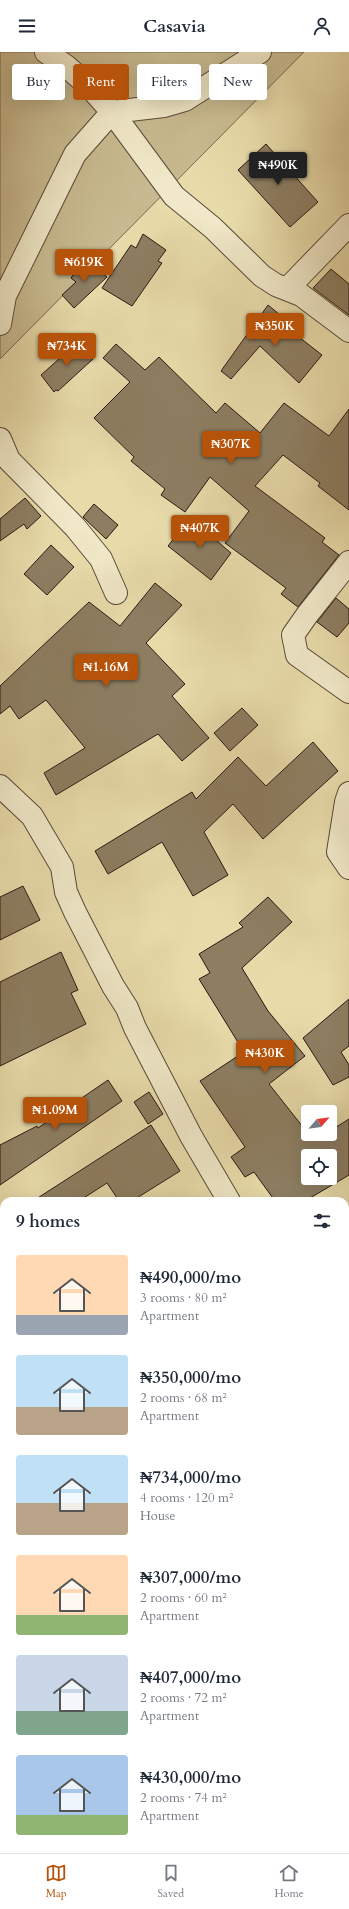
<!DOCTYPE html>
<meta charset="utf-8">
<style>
body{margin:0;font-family:Cardo,serif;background:#f2f2f3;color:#1f2937;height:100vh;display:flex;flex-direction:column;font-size:15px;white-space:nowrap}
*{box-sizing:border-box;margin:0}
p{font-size:13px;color:#747a83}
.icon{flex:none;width:22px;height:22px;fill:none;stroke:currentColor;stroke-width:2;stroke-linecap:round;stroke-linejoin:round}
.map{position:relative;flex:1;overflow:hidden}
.side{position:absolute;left:0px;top:1145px;width:349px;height:656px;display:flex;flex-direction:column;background:#fff;border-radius:12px 12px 0 0;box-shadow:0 4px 16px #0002}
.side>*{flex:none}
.hud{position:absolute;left:12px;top:12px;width:325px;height:36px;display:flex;gap:8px}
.needle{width:26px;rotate:62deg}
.fabs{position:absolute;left:301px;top:1053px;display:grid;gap:8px}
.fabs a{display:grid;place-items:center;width:36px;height:36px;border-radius:4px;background:#fff;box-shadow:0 4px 16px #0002;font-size:20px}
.price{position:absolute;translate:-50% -34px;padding:0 9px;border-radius:4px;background:#b45309;color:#fff;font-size:13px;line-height:26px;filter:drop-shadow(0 1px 2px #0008)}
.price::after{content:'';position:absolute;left:50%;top:24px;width:12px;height:9px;margin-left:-6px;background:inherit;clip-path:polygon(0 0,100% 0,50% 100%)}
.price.current{background:#222;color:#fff}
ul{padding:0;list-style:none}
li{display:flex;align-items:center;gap:12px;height:100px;padding:0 16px}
li span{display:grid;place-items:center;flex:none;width:112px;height:80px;border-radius:4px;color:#555}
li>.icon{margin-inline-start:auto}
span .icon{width:48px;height:48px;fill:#fffc;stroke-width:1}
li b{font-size:17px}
h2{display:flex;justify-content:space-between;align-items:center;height:48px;padding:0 16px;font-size:17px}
.pill{padding:0 14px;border-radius:4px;background:#fff;box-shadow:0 4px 16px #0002;font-size:14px;line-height:36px}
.pill.current{background:#b45309;color:#fff}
header{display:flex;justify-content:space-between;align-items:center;height:52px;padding:0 16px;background:#fff;font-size:18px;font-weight:800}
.menu{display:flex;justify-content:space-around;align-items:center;height:56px;border-top:1px solid #e0e1e3;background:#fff;font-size:11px;color:#747a83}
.menu a{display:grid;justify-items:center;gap:2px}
.menu .current{color:#b45309}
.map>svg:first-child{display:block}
</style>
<header><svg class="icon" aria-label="menu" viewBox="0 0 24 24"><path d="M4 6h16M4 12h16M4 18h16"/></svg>Casavia<svg class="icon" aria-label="person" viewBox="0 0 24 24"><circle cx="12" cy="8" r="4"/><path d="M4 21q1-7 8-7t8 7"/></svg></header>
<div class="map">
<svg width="349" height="1801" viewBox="0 0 349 1801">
<rect width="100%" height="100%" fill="#e8dbaa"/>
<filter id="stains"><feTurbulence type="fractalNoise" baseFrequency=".005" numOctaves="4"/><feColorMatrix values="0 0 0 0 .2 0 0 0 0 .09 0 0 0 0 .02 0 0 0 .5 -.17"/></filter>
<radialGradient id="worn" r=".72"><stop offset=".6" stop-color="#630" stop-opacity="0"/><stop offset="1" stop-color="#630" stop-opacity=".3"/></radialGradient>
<path fill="#c8ba90" stroke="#796a52" d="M0,0H304L0,307Z"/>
<path fill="#8d7e62" stroke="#2a1913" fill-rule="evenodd" d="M266,92L318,150L290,175L238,118Z
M143,182L166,198L158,209L162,211L132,254L102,236L131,193L136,196Z
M84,207L107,225L74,256L62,243L76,230L71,226Z
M331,217L349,232V263L313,236Z
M268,253L285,267L281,271L322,303L299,331L260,294L231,327L221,319Z
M78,290L93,307L58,339L56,338L54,340L41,323Z
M116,292L145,318L159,305L216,361L225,351L260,381L284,351L329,384L349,357V458L318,434L320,431L283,403L255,434L325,486L322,490L339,503L298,555L281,542L286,536L225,491L249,459L210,425L185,460L161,443L165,437L131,409L134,405L94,366L130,330L103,306Z
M25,446L41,464L27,477L24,472L0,489V467Z
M94,452L118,473L106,487L83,465Z
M190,466L231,501L211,528L168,494Z
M51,493L74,515L47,543L24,522Z
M155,531L182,553L146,591L185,632L172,644L209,686L182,709L158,682L56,743L44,721L85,696L46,648L19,667L10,654L0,662V634L89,550L120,574Z
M336,546L349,557V571L337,585L317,570Z
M242,656L258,673L230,699L214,681Z
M313,690L338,719L263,787L233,752L204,780L228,823L193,844L162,790L108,822L95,799L192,740L196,747L238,705L266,734Z
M23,834L40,868L0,888V845Z
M268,845L292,870L242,916L268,959L305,1004L269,1032L314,1089L326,1082H330V1079L349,1067V1123L305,1149H275L254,1120L245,1125L231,1105L245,1095L200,1029L244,1000L199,927L210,921L199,902L243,875L239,871ZM308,1104H330V1126H308Z
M61,900L78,938L71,941L86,972L0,1014V930Z
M349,947V994L341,1000L349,1013V1025L333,1033L303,986Z
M108,1028L122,1049L0,1133V1093L37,1074L38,1076Z
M149,1040L163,1062L148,1072L134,1050Z
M151,1073L180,1119L132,1149H119L107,1131L79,1149H33Z"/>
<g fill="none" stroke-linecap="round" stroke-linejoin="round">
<g stroke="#5a4a39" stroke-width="24">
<path id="minor" d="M46,0L66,14L89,34L112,60L174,144L213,176L262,224L276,233L301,243L349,279
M288,236L349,173
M0,250L5,244L75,102L112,60L164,54L185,48L260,0
M0,272L5,244
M0,387L9,408L75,475L101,507L116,541
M349,510L307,563L293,583L297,603L349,640
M0,734L32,764L62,815L66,840L75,860L113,934L127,956L135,976L191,1084L229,1149
M349,741L346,750L338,800L349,816
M0,1221L4,1219
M0,1346L4,1353
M345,1346L349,1353
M345,1652L349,1653"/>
</g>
<use href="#minor" stroke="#f0e8c8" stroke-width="22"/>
</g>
<rect width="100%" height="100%" filter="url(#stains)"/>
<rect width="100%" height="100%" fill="url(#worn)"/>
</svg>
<div class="fabs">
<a><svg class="needle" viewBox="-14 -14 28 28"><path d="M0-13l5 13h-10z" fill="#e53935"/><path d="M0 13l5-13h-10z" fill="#747a83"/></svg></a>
<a><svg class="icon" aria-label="locate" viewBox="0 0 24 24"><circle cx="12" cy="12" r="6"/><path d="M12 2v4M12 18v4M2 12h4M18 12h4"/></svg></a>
</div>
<b class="price current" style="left:278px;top:134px">₦490K</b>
<b class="price" style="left:84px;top:231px">₦619K</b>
<b class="price" style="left:275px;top:295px">₦350K</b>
<b class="price" style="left:67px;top:315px">₦734K</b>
<b class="price" style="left:231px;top:413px">₦307K</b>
<b class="price" style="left:200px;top:497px">₦407K</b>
<b class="price" style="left:106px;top:636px">₦1.16M</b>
<b class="price" style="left:265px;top:1022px">₦430K</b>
<b class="price" style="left:55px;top:1079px">₦1.09M</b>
<div class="hud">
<a class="pill">Buy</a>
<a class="pill current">Rent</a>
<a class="pill">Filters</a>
<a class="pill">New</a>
</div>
<section class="side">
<h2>9 homes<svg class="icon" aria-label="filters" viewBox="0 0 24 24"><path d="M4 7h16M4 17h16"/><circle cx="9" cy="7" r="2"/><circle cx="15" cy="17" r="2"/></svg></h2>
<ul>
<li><span style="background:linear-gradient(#ffd9b3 75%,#9aa5b1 0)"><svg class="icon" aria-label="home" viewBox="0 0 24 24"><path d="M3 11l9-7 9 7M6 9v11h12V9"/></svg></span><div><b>₦490,000/mo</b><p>3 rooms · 80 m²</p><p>Apartment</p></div></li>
<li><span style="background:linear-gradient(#bfe0f5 65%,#b9a48a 0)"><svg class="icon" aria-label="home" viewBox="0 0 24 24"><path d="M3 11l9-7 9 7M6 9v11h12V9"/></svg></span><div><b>₦350,000/mo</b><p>2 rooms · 68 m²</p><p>Apartment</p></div></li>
<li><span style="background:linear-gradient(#bfe0f5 60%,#b9a48a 0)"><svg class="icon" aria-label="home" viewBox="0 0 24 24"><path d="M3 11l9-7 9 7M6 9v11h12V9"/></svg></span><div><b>₦734,000/mo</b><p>4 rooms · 120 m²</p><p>House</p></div></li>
<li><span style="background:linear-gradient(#ffd9b3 75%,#8fb573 0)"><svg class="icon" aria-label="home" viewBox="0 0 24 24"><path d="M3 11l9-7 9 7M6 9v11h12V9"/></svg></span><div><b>₦307,000/mo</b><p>2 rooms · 60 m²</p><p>Apartment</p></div></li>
<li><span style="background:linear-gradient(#c9d6e8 70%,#7fa58c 0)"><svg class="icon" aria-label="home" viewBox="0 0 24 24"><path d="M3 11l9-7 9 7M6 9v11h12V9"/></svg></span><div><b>₦407,000/mo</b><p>2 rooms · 72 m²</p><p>Apartment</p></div></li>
<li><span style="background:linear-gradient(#a9c7e8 75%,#8fb573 0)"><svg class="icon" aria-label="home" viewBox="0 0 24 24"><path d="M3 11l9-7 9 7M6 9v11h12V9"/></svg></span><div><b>₦430,000/mo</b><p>2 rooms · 74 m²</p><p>Apartment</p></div></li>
</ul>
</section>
</div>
<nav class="menu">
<a class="current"><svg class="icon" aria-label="map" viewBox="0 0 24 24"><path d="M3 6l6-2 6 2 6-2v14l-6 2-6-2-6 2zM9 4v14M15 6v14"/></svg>Map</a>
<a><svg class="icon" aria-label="saved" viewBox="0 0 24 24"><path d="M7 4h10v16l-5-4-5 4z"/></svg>Saved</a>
<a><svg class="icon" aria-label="home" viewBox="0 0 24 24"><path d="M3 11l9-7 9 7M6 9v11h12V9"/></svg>Home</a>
</nav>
